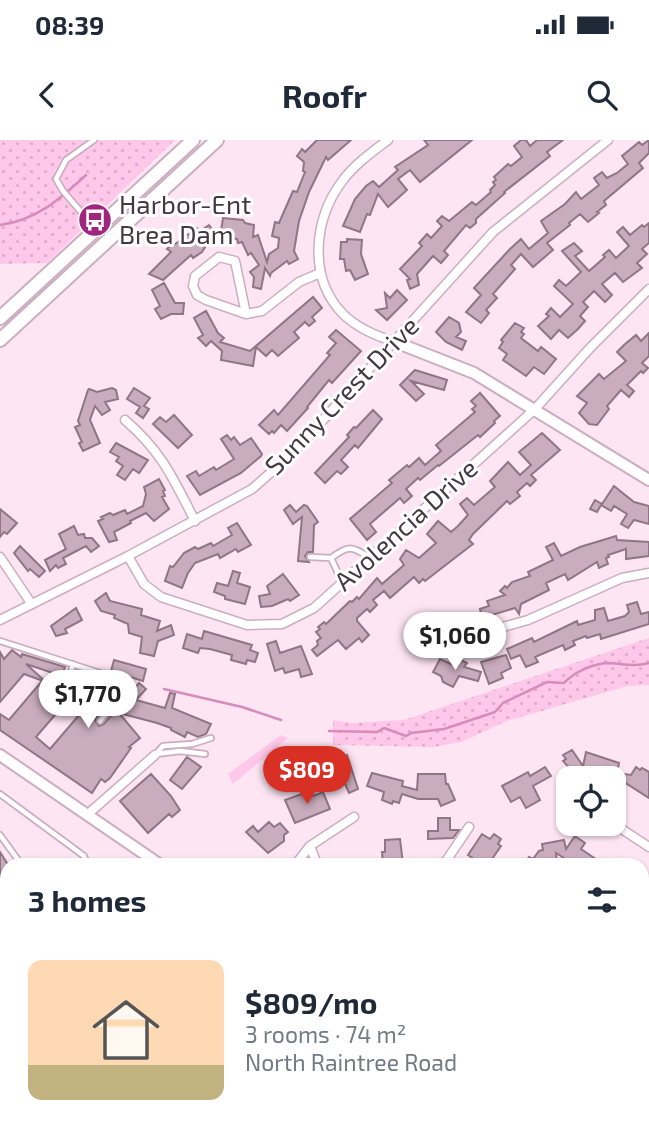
<!DOCTYPE html>
<meta charset="utf-8">
<style>
body{margin:0;font-family:"Exo 2",sans-serif;background:#f6f6f7;color:#1f2937;height:100vh;display:flex;flex-direction:column;font-size:26px;white-space:nowrap}
*{box-sizing:border-box;margin:0}
p{font-size:23px;color:#747a83}
.icon{flex:none;width:38px;height:38px;fill:none;stroke:currentColor;stroke-width:2;stroke-linecap:round;stroke-linejoin:round}
.map{position:relative;flex:1;overflow:hidden}
.panel{position:absolute;left:0px;top:718px;width:649px;height:275px;display:flex;flex-direction:column;background:#fff;border-radius:21px 21px 0 0;box-shadow:0 2px 5px #0004}
.panel>*{flex:none}
.controls{position:absolute;left:556px;top:626px;display:grid;gap:14px}
.controls a{display:grid;place-items:center;width:70px;height:70px;border-radius:14px;background:#fff;box-shadow:0 2px 5px #0004;font-size:35px}
.price{position:absolute;translate:-50% -60px;padding:0 16px;border-radius:24px;background:#fff;color:#222;font-size:23px;line-height:46px;filter:drop-shadow(0 2px 4px #0008)}
.price::after{content:'';position:absolute;left:50%;top:42px;width:21px;height:16px;margin-left:-10px;background:inherit;clip-path:polygon(0 0,100% 0,50% 100%)}
.price.on{background:#d93025;color:#fff}
ul{padding:0;list-style:none}
li{display:flex;align-items:center;gap:21px;height:175px;padding:0 28px}
li span{display:grid;place-items:center;flex:none;width:196px;height:140px;border-radius:14px;color:#555}
li>.icon{margin-inline-start:auto}
span .icon{width:84px;height:84px;fill:#fffc;stroke-width:1}
li b{font-size:30px}
h2{display:flex;justify-content:space-between;align-items:center;height:84px;padding:0 28px;font-size:30px}
.status{display:flex;justify-content:space-between;align-items:center;height:49px;padding:0 35px;background:#fff;direction:ltr}
.status svg{height:19px;fill:currentColor}
header{display:flex;justify-content:space-between;align-items:center;height:91px;padding:0 28px;background:#fff;font-size:32px;font-weight:700}
.map>svg:first-child{display:block}
</style>
<div class="status"><b>08:39</b><svg viewBox="0 0 49 12"><path d="M0 12V9h3v3zM5 12V6h3v6zM10 12V3h3v9zM15 12V0h3v12zM26 1h20v11H26zM47 4h2v5h-2z"/></svg></div>
<header><svg class="icon" aria-label="back" viewBox="0 0 24 24"><path d="M15 5l-7 7 7 7"/></svg>Roofr<svg class="icon" aria-label="search" viewBox="0 0 24 24"><circle cx="10" cy="10" r="6"/><path d="M15 15l6 6"/></svg></header>
<div class="map">
<svg width="649" height="991" viewBox="0 0 649 991">
<defs>
<pattern id="park-dots" width="8" height="8" patternUnits="userSpaceOnUse" patternTransform="scale(1.75)"><rect width="8" height="8" fill="#ffc7e9"/><path d="M2 2h.1M6 6h.1" fill="none" stroke="#dcacc9" stroke-width="1.8" stroke-linecap="round"/></pattern>
</defs>
<rect width="100%" height="100%" fill="#fee5f3"/>
<path fill="url(#park-dots)" d="M0,0H175L47,123L0,124Z
M649,498V545L627,546L507,581L461,602L434,607L333,605V580L351,583L404,580Z"/>
<path fill="#ffc7e9" d="M281,595L288,598L233,644L228,634Z"/>
<g fill="none" stroke-linecap="round" stroke-linejoin="round">
<path stroke="#d78cbb" stroke-width="2.5" d="M0,85C37,80 60,59 86,35
M164,549L242,567L281,580
M329,591L377,592L384,588L406,596L411,593L444,589L495,572L503,563L547,542L564,543C574,532 594,523 610,523C624,524 635,527 649,523"/>
</g>
<path fill="#c9acbd" stroke="#907585" stroke-width="2" fill-rule="evenodd" d="M317,0H351L328,20L326,17L309,52L299,81L294,111L298,119L289,124L287,121L271,133L270,136L265,128L261,149L253,147L254,137L250,132L259,125L251,113L248,115L242,102L238,103L237,99L220,97L223,78L243,80L245,83L254,85L253,97L258,95L267,122L269,114L278,108L279,98L272,96L275,82L279,83L293,51L297,52L305,32L303,31L304,22L297,16L302,9L305,12Z
M424,0H472L420,42L410,30L398,39L407,50L388,67L378,54L370,75L367,74L360,92L343,86L355,59L366,46L373,41L379,47L398,30L395,27L428,5Z
M521,0H526L530,6L537,0H563L547,12L550,16L504,52L505,53L476,79V83L470,88L466,85L444,111L448,115L441,123L433,116L417,134L419,145L410,149L407,140L410,139L400,129L422,106L419,103L427,94L431,98L442,86L437,81L442,76L449,81L472,62L476,65L491,52L490,50L495,45L493,42L496,40L494,37L508,24L511,26L522,17L514,6Z
M649,0V13L639,23L643,28L604,61L606,65L597,72L599,73L588,82L580,74L569,83L570,85L547,103L553,110L533,127L521,114L511,125L515,129L493,154L497,158L486,170L489,173L481,183L466,172L481,155L474,148L510,109L521,99L529,109L548,93L541,81L565,64L576,52L581,59L599,45L594,38L602,32L607,38L617,33L628,24L622,16L639,2L642,5Z
M649,83V103L642,109L647,114L637,123L642,128L623,142L615,133L602,144L612,155L605,162L594,151L583,162L588,167L580,176L585,181L578,189L568,198L559,190L551,199L538,186L549,176L546,174L551,168L560,177L573,164L554,146L559,140L566,146L581,132L562,111L574,103L582,111L575,116L589,131L605,117L603,115L609,110L616,118L629,106L617,92L623,87L630,95L642,85L644,87Z
M209,85L217,96L207,104L202,112L193,118L191,115L163,140L149,134L171,112L167,109L173,103L174,105L197,88L200,91Z
M347,99L362,100L361,114L368,134L355,140L350,130L346,131L344,119H340L341,102H347Z
M164,143L175,163H184L183,174H171L161,179L155,169L160,166L152,150Z
M397,150L407,160L387,180L376,170L387,168L385,153L390,158Z
M313,157L322,168L312,177L315,181L309,186L305,182L294,192L299,198L278,216L272,210L266,216L256,207L253,226L221,220L222,211L211,201L206,206L198,198L203,195L194,178L206,171L218,193L224,198L220,202L250,211Z
M449,177L459,183L461,192L456,197L466,201L462,210L446,202L436,192Z
M515,183L524,188L521,192L524,194L521,198L538,211L541,207L556,219L544,234L534,227L526,236L503,220L507,214L499,208L503,202L501,200Z
M336,190L361,211L332,243L329,240L307,267L308,268L287,291L281,285L274,293L272,291L269,294L259,285L274,270L278,275L330,215L327,213L336,203L329,197Z
M649,193V216L642,223L648,228L643,233L641,231L627,245L634,251L629,257L621,250L607,266L609,269L597,285L589,284L579,273L587,263L577,256L599,234L604,239L626,221L617,212L624,205L636,195L641,201Z
M415,230L447,240L444,250L411,241L424,254L416,261L400,245Z
M112,248L116,250L118,259L105,262L110,270L102,275L95,266L90,280L100,303L83,311L79,303L82,302L75,287L80,285L78,281L88,250L89,249L97,252Z
M134,248L150,258L144,266L149,269L143,278L136,273L140,267L127,259Z
M480,253L500,276L494,281L495,283L480,297L478,295L439,326L438,325L420,340L418,338L406,349L412,356L404,363L400,358L370,384L376,392L367,400L350,379L392,343L389,340L407,325L409,327L419,318L425,325L441,311L436,305L475,272L472,269L476,266L471,261Z
M373,270L382,279L358,308L355,305L341,320L348,327L341,334L337,331L325,343L315,333L349,297L347,295L354,287L356,288Z
M174,275L192,295L178,308L153,284L160,277L166,282Z
M542,293L560,310L531,335L536,340L530,346L527,343L517,352L520,356L510,364L507,361L473,394L469,400L473,404L425,441L423,439L419,443L414,437L390,458L384,451L373,460L377,465L370,472L367,469L357,478V481L369,495L362,502L359,498L346,509L338,500L317,516L312,510L318,505L317,501L321,498L316,492L320,489L318,487L324,482L326,484L350,461L352,462L357,457L359,459L377,438L382,444L404,425L400,419L406,410L419,418L436,403L427,394L438,381L451,392L458,386L468,375L460,364L467,358L474,365L495,347L490,341L508,322L520,335L531,325L519,312Z
M227,295L231,300L234,297L240,305L251,298L262,314L261,316L241,333L200,355L187,336L196,331L199,336L214,327L216,330L234,319L221,299Z
M116,303L148,320L139,333L133,329L125,340L117,335L123,326L116,321L119,317L110,312Z
M159,339L165,350L163,351L165,356L162,357L169,369L154,381L146,373L130,381L131,383L114,392L117,400L109,402L98,381L103,379L101,377L110,373L113,375L125,370L127,374L143,366L146,354L144,347Z
M614,346L634,362L649,366V384L634,380L628,388L621,384L627,374L614,366L611,371L601,365L597,372L590,369L595,360L602,364Z
M290,365L296,372L304,365L307,366L318,382L314,385L313,412H308L305,416L309,422L298,421L302,377L293,384L284,370Z
M0,369L17,383L7,394L4,392L0,397Z
M237,383L251,405L238,412L236,409L220,418L218,414L195,423L188,433L182,448L165,441L170,426L173,427L184,413L195,407L198,409L211,403L213,406L232,395L228,388Z
M74,386L78,395L84,394L85,398H92L99,406L91,412L86,406L63,418L66,424L58,428L56,425L50,431L45,420L66,409L59,394Z
M616,396L617,400L649,402V416L626,419V409L608,415L609,417L606,418L608,424L599,428L597,422L568,440L565,434L546,443L549,450L521,464L519,474L515,468L482,478L480,469L489,466L487,461L505,455L500,451L505,446L507,448L512,442L530,436L528,432L553,420L546,407L554,403L561,416L580,407Z
M20,406L45,431L39,437L30,429L28,431L14,413Z
M233,431L240,433L237,443L250,447L245,464L225,459V456L214,452L217,443L228,446Z
M283,434L299,455L290,461L288,459L272,466L261,467L259,456L270,454L267,446Z
M106,453L110,461L142,469L141,475L160,481L157,491L171,485L174,495L158,501L154,516L140,513L142,497L129,493L128,484L114,478L115,475L101,471L95,461Z
M637,462L641,474L649,472V484L601,499L600,494L587,498L586,496L573,501L575,505L565,510L563,505L535,517L538,522L526,527L520,515L511,519L507,509L532,498L534,502L577,481L578,485L595,480V470L604,468L608,481L625,476L629,472L627,465Z
M76,468L82,480L65,489L67,493L56,496L51,486Z
M204,491L252,505L250,510L258,513L255,522L247,520L246,524L231,520L232,515L210,509L200,508L198,513L183,508L187,494L202,499Z
M276,501L280,513L301,506L312,534L301,537L299,529L285,533L283,528L275,531L267,504Z
M12,510L21,517L22,514L65,527L62,536L26,524L46,542L24,534L0,562V512L4,519Z
M506,515L511,528L501,533L503,538L489,544L481,522Z
M457,518L467,523L464,527L481,532L478,541L459,536L453,547L443,542L441,536L433,532L440,519L451,524Z
M114,520L146,529L143,541L111,531Z
M78,532L107,541L105,547L101,549L75,541Z
M42,541L56,553L62,546L104,558L103,561L107,565L95,580L99,586L104,584L139,543L146,549L136,560L165,568L170,553L175,554L172,568L211,584L206,594L198,597L187,592L185,597L171,590V588L157,583L119,573L140,598L129,607L131,608L110,638L105,642L101,639L92,653L0,590V574L9,580ZM67,561L86,567L50,609L36,597Z
M572,610L583,626L586,612L619,623L617,633L631,635L636,627L640,630L642,628L649,632V658L616,637V639L576,630L573,632L563,621L566,619L563,615Z
M347,615L358,649L349,653L342,637L334,644H325L320,630L325,628L323,623Z
M187,617L201,627L182,649L170,640Z
M545,627L551,636L533,646L540,660L526,668L520,657L511,662L502,646L528,632L530,636Z
M372,633L403,641L402,646L417,650L418,634H445L446,644H448L455,660L441,666L438,659H418L402,654L399,663L393,661L392,664L382,660L384,652L367,646Z
M151,634L171,656L180,670L172,677L169,674L148,693L120,661Z
M310,651L313,656L323,652L330,669L295,683L285,660Z
M438,678H450V690H459L453,698L428,699V691H438Z
M269,682L274,687L280,683L288,692L284,695V701L268,713L246,692L253,686L258,692Z
M482,694L490,699L494,694L501,699L498,704L501,706L492,719L500,724H481L468,715Z
M575,696L585,703L581,709L603,724H573L556,713L557,722L524,724L529,717L533,719L539,711L543,710L542,704L564,700L566,709Z
M400,699L403,724H383L382,712H385V700Z
M0,712L7,723V774L0,779Z"/>
<g fill="none" stroke-linecap="round" stroke-linejoin="round">
<g stroke="#cbaebf" stroke-width="8">
<path id="service" d="M94,0L66,20L56,39L63,51L94,87
M310,417L331,418L342,442
M331,418C349,405 351,406 369,417
M0,501L131,543L100,581
M51,538L101,554L109,551L114,537
M68,543L73,524
M156,614L180,611L205,614
M155,615L163,606L192,604L211,598
M0,654L84,716L87,724
M0,695L21,724
M0,801L7,796
M0,959L7,951"/>
</g>
<g stroke="#cbaebf" stroke-width="11">
<path id="minor" d="M388,0C372,12 355,24 343,40C314,78 307,137 343,174C357,188 376,196 395,202
M246,174L235,121L219,117L195,136L193,146L197,155L206,160L246,174L262,171L299,142L320,133
M125,280C162,312 173,338 195,381
M128,416L144,444L161,457L247,485L282,484L314,468L535,269L590,208L649,149
M0,417L31,463
M0,480L128,416L252,349L294,312L493,92L608,0
M481,493L528,480L622,438L649,433
M88,674L155,615
M614,684L649,707
M310,706L317,724
M296,724L310,706L354,677
M444,724L469,687
M261,985L266,991
M414,991L415,985"/>
</g>
<g stroke="#cbaebf" stroke-width="14">
<path id="tertiary" d="M395,202L474,233L649,340
M0,615L159,724
M642,879L649,870
M543,985L551,991
M562,991L566,985"/>
</g>
<g stroke="#cbaebf" stroke-width="16">
<path id="primary" d="M0,178L193,0
M0,200L217,0"/>
</g>
<use href="#service" stroke="#fff" stroke-width="4.5"/>
<use href="#minor" stroke="#fff" stroke-width="8"/>
<use href="#tertiary" stroke="#fff" stroke-width="10"/>
<use href="#primary" stroke="#fff" stroke-width="12"/>
</g>
<defs>
<g id="bus-disc" transform="scale(1.75)"><circle r="9.5" fill="#9f267d" stroke="#fff"/><path d="M-5-6H5V4H4V6H2V4H-2V6H-4V4H-5ZM-3.5-4V0h7V-4ZM-3.5 1.2v1.5H-2V1.2ZM2 1.2v1.5H3.5V1.2Z" fill="#fff"/></g>
</defs>
<g fill-rule="evenodd">
<use href="#bus-disc" x="95" y="80"/>
</g>
<g text-anchor="middle" stroke-width="6" stroke-linejoin="round" paint-order="stroke">
<g font-size="26" fill="#453940" stroke="#fff" text-anchor="start">
<text x="119" y="74">Harbor-Ent<tspan x="119" dy="30">Brea Dam</tspan></text>
</g>
<g font-size="26" fill="#453940" stroke="#fff">
<text transform="translate(342 256) rotate(-46)" y="9">Sunny Crest Drive</text>
<text transform="translate(406 385) rotate(-42)" y="9">Avolencia Drive</text>
</g>
</g>
</svg>
<div class="controls">
<a><svg class="icon" aria-label="locate" viewBox="0 0 24 24"><circle cx="12" cy="12" r="6"/><path d="M12 2v4M12 18v4M2 12h4M18 12h4"/></svg></a>
</div>
<b class="price" style="left:455px;top:532px">$1,060</b>
<b class="price" style="left:88px;top:590px">$1,770</b>
<b class="price on" style="left:307px;top:666px">$809</b>
<section class="panel">
<h2>3 homes<svg class="icon" aria-label="filters" viewBox="0 0 24 24"><path d="M4 7h16M4 17h16"/><circle cx="9" cy="7" r="2"/><circle cx="15" cy="17" r="2"/></svg></h2>
<ul>
<li><span style="background:linear-gradient(#ffd9b3 75%,#c2b280 0)"><svg class="icon" aria-label="home" viewBox="0 0 24 24"><path d="M3 11l9-7 9 7M6 9v11h12V9"/></svg></span><div><b>$809/mo</b><p>3 rooms · 74 m²</p><p>North Raintree Road</p></div></li>
</ul>
</section>
</div>
